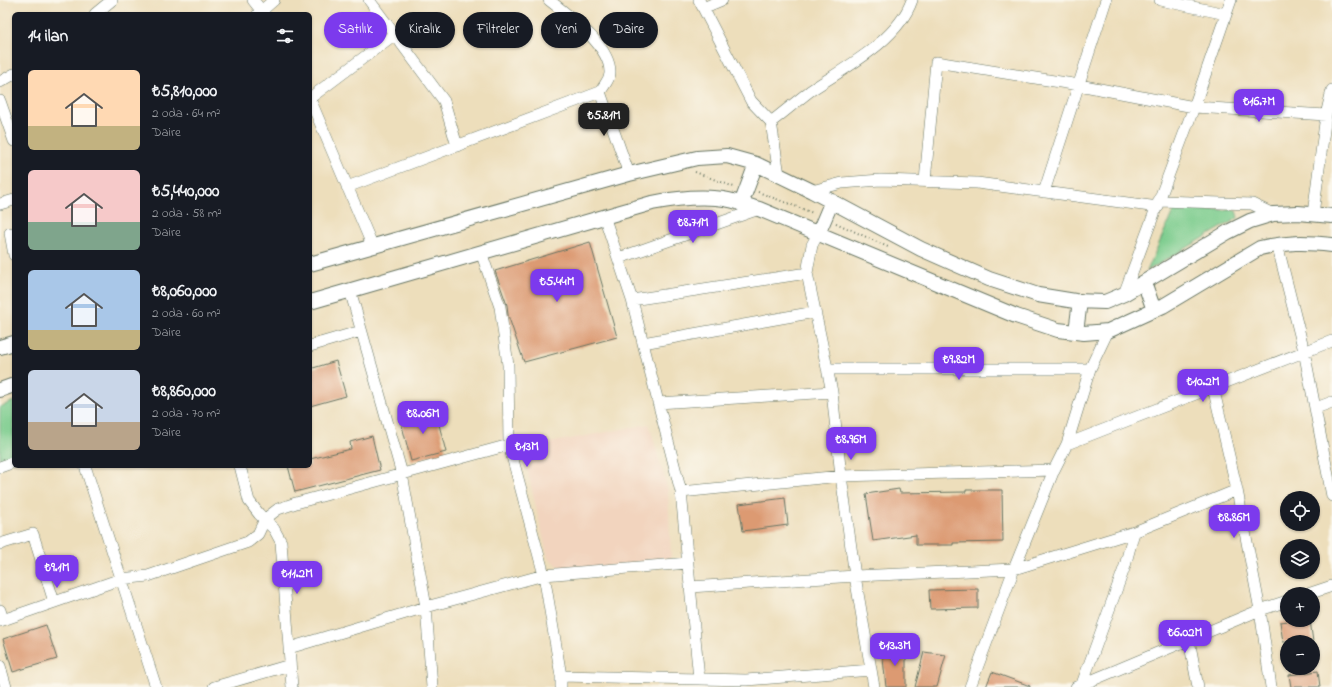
<!DOCTYPE html>
<html lang="tr">
<meta charset="utf-8">
<style>
body{margin:0;font-family:"Indie Flower",sans-serif;background:#242831;color:#f1f3f6;height:100vh;display:flex;flex-direction:column;font-size:15px;white-space:nowrap}
*{box-sizing:border-box;margin:0}
p{font-size:13px;color:#9ea1a6}
.icon{flex:none;width:22px;height:22px;fill:none;stroke:currentColor;stroke-width:2;stroke-linecap:round;stroke-linejoin:round}
.map{position:relative;flex:1;overflow:hidden}
.details{position:absolute;left:12px;top:12px;width:300px;height:456px;display:flex;flex-direction:column;background:#171b24;border-radius:6px;box-shadow:0 1px 3px #0004}
.details>*{flex:none}
.banner{position:absolute;left:324px;top:12px;width:380px;height:36px;display:flex;gap:8px}
.fabs{position:absolute;left:1280px;top:491px;display:grid;gap:8px}
.fabs a{display:grid;place-items:center;width:40px;height:40px;border-radius:50%;background:#171b24;box-shadow:0 1px 3px #0004;font-size:20px}
.price{position:absolute;translate:-50% -34px;padding:0 9px;border-radius:8px;background:#7c3aed;color:#fff;font-size:13px;line-height:26px;filter:drop-shadow(0 1px 2px #0008)}
.price::after{content:'';position:absolute;left:50%;top:24px;width:12px;height:9px;margin-left:-6px;background:inherit;clip-path:polygon(0 0,100% 0,50% 100%)}
.price.current{background:#222;color:#fff}
ul{padding:0;list-style:none}
li{display:flex;align-items:center;gap:12px;height:100px;padding:0 16px}
li span{display:grid;place-items:center;flex:none;width:112px;height:80px;border-radius:6px;color:#555}
li>.icon{margin-inline-start:auto}
span .icon{width:48px;height:48px;fill:#fffc;stroke-width:1}
li b{font-size:17px}
h2{display:flex;justify-content:space-between;align-items:center;height:48px;padding:0 16px;font-size:17px}
.chip{padding:0 14px;border-radius:18px;background:#171b24;box-shadow:0 1px 3px #0004;font-size:14px;line-height:36px}
.chip.current{background:#7c3aed;color:#fff}
.map>svg:first-child{display:block}
</style>
<div class="map">
<svg width="1332" height="687" viewBox="0 0 1332 687">
<rect width="100%" height="100%" fill="#fbf7ec"/>
<filter id="ink" filterUnits="userSpaceOnUse"><feTurbulence type="fractalNoise" baseFrequency=".025" numOctaves="2"/><feDisplacementMap in="SourceGraphic" scale="8" xChannelSelector="R" yChannelSelector="G"/><feConvolveMatrix kernelMatrix="1 2 1 2 8 2 1 2 1" color-interpolation-filters="sRGB"/></filter>
<filter id="wash" filterUnits="userSpaceOnUse"><feTurbulence type="fractalNoise" baseFrequency=".012" numOctaves="4" result="noise"/><feDisplacementMap in="SourceGraphic" scale="16" xChannelSelector="R" yChannelSelector="G"/><feGaussianBlur stdDeviation="0.9" result="paint"/><feColorMatrix in="noise" values="0 0 0 0 0 0 0 0 0 0 0 0 0 0 0 0 0 1.4 0 .05"/><feComposite in="paint" operator="in"/></filter>
<g filter="url(#wash)">
<rect width="100%" height="100%" fill="#eddebb"/>
<path fill="#f2d4be" d="M649,424L668,490L671,558L583,570L561,568L548,558L522,448Z"/>
<path fill="#7ccc8d" stroke="#4e8460" d="M1174,209L1236,210L1238,218L1147,271Z
M14,401V456L0,461V407Z"/>
<g id="blocks">
<path fill="#dc9a72" d="M590,242L617,337L524,362L508,315L507,305L495,271Z
M336,361L346,396L310,406V369Z
M435,409L446,452L411,461L400,418Z
M372,436L380,470L295,492L288,466H310V459L351,449L350,442Z
M899,489L900,493L966,492V490H1002L1003,542L953,543V545H916V535L873,541L866,494Z
M785,498L788,525L743,531L739,504Z
M978,589V608L930,609L929,590Z
M1298,620H1310L1313,642H1283L1280,622Z
M46,625L57,659L13,672L3,639Z
M906,648V687H886L882,649Z
M924,652L946,655L937,687H915Z
M1318,671L1320,687H1291L1289,675Z
M992,672L1030,686V687H986Z"/>
</g>
</g>
<g filter="url(#ink)">
<use href="#blocks" fill-opacity="0" stroke="#677563" stroke-width="1"/>
<g fill="none" stroke-linecap="round" stroke-linejoin="round">
<g stroke="#677563" stroke-width="12">
<path id="minor" d="M253,0L264,14
M369,0L444,101L457,146
M699,0L751,101L771,122L779,175
M1160,0L1226,14
M703,8L722,0
M95,14L112,0
M258,14L274,0
M0,82L14,74
M600,92L629,174
M310,98L395,34
M310,99L373,247
M0,101L14,141
M771,122C784,112 797,101 810,91C844,68 898,41 912,0
M925,181L936,62L1079,85L1194,107L1326,115
M347,187L600,92C603,87 610,79 610,73C611,46 569,16 549,0
M812,191L842,183L880,180L977,183L1158,207
M1044,192L1106,0
M1160,201L1252,204L1273,214
M0,204L14,200
M1313,214L1326,115L1332,90
M604,216L632,300L681,492L699,679
M10,233L14,255
M818,234L812,245L807,273L832,392L841,476L855,576L874,687
M1277,244L1304,351L1332,496
M481,252L500,307L508,365L509,445L544,575L561,676V687
M619,258L759,209
M350,290L402,474L426,607L432,687
M1124,294L1194,107L1231,0
M632,300L807,273
M643,343L815,312
M310,346L361,331
M827,369H1090
M1213,387L1237,490L1260,610L1271,687
M658,403L832,392
M1316,408L1332,402
M1067,444L1332,341
M85,466L156,687
M240,466L249,501L259,514L274,529L281,542L292,687
M0,467L14,462
M681,492L841,476L1054,470
M0,544L33,534L54,602
M690,587L855,576L1014,569L1134,532L1237,490
M1308,594L1332,586
M0,610L3,620
M0,621L121,579L148,576L248,542L258,534L265,519L278,509L296,503L509,445
M1189,640L1198,687
M289,648L426,607L544,575L688,563
M0,666L6,687
M561,676L746,680L871,670
M1082,684L1125,566L1134,532
M214,687L290,665
M970,687L1014,569L1054,470L1067,444L1090,369L1108,331
M1076,687L1260,610L1287,601"/>
</g>
<g stroke="#677563" stroke-width="16">
<path id="major" d="M741,204L756,164
M818,234L832,201
M310,264L629,174L697,158L727,156L756,164L812,191L921,249L989,279L1038,295L1075,301L1105,302L1124,294L1228,232L1250,221L1273,214L1298,213L1332,216
M1144,282L1154,310
M310,302L652,203C678,198 704,195 729,200C739,202 749,206 759,209L1016,316L1058,330L1084,333L1108,331L1163,306L1260,248C1286,242 1305,242 1332,245
M1076,332L1080,301
M0,347L14,343
M0,390L14,385"/>
</g>
<path stroke="#677563" stroke-width="2" stroke-dasharray="1 3" stroke-linecap="butt" d="M695,172L734,187
M758,192L813,213
M836,223L890,248"/>
<use href="#minor" stroke="#fff" stroke-width="11"/>
<use href="#major" stroke="#fff" stroke-width="14"/>
</g>
</g>
</svg>
<div class="fabs">
<a><svg class="icon" aria-label="locate" viewBox="0 0 24 24"><circle cx="12" cy="12" r="6"/><path d="M12 2v4M12 18v4M2 12h4M18 12h4"/></svg></a>
<a><svg class="icon" aria-label="layers" viewBox="0 0 24 24"><path d="M12 4l9 5-9 5-9-5zM3 14l9 5 9-5"/></svg></a>
<a>+</a>
<a>−</a>
</div>
<b class="price" style="left:1259px;top:123px">₺16.7M</b>
<b class="price current" style="left:604px;top:137px">₺5.81M</b>
<b class="price" style="left:693px;top:244px">₺8.71M</b>
<b class="price" style="left:557px;top:303px">₺5.44M</b>
<b class="price" style="left:959px;top:381px">₺9.82M</b>
<b class="price" style="left:1203px;top:403px">₺10.2M</b>
<b class="price" style="left:423px;top:435px">₺8.06M</b>
<b class="price" style="left:851px;top:461px">₺8.96M</b>
<b class="price" style="left:527px;top:468px">₺13M</b>
<b class="price" style="left:1234px;top:539px">₺8.86M</b>
<b class="price" style="left:57px;top:589px">₺9.1M</b>
<b class="price" style="left:297px;top:595px">₺11.2M</b>
<b class="price" style="left:1185px;top:654px">₺6.02M</b>
<b class="price" style="left:895px;top:667px">₺13.3M</b>
<div class="banner">
<a class="chip current">Satılık</a>
<a class="chip">Kiralık</a>
<a class="chip">Filtreler</a>
<a class="chip">Yeni</a>
<a class="chip">Daire</a>
</div>
<section class="details">
<h2>14 ilan<svg class="icon" aria-label="filters" viewBox="0 0 24 24"><path d="M4 7h16M4 17h16"/><circle cx="9" cy="7" r="2"/><circle cx="15" cy="17" r="2"/></svg></h2>
<ul>
<li><span style="background:linear-gradient(#ffd9b3 70%,#c2b280 0)"><svg class="icon" aria-label="home" viewBox="0 0 24 24"><path d="M3 11l9-7 9 7M6 9v11h12V9"/></svg></span><div><b>₺5,810,000</b><p>2 oda · 64 m²</p><p>Daire</p></div></li>
<li><span style="background:linear-gradient(#f6c9c9 65%,#7fa58c 0)"><svg class="icon" aria-label="home" viewBox="0 0 24 24"><path d="M3 11l9-7 9 7M6 9v11h12V9"/></svg></span><div><b>₺5,440,000</b><p>2 oda · 58 m²</p><p>Daire</p></div></li>
<li><span style="background:linear-gradient(#a9c7e8 75%,#c2b280 0)"><svg class="icon" aria-label="home" viewBox="0 0 24 24"><path d="M3 11l9-7 9 7M6 9v11h12V9"/></svg></span><div><b>₺8,060,000</b><p>2 oda · 60 m²</p><p>Daire</p></div></li>
<li><span style="background:linear-gradient(#c9d6e8 65%,#b9a48a 0)"><svg class="icon" aria-label="home" viewBox="0 0 24 24"><path d="M3 11l9-7 9 7M6 9v11h12V9"/></svg></span><div><b>₺8,860,000</b><p>2 oda · 70 m²</p><p>Daire</p></div></li>
</ul>
</section>
</div>
